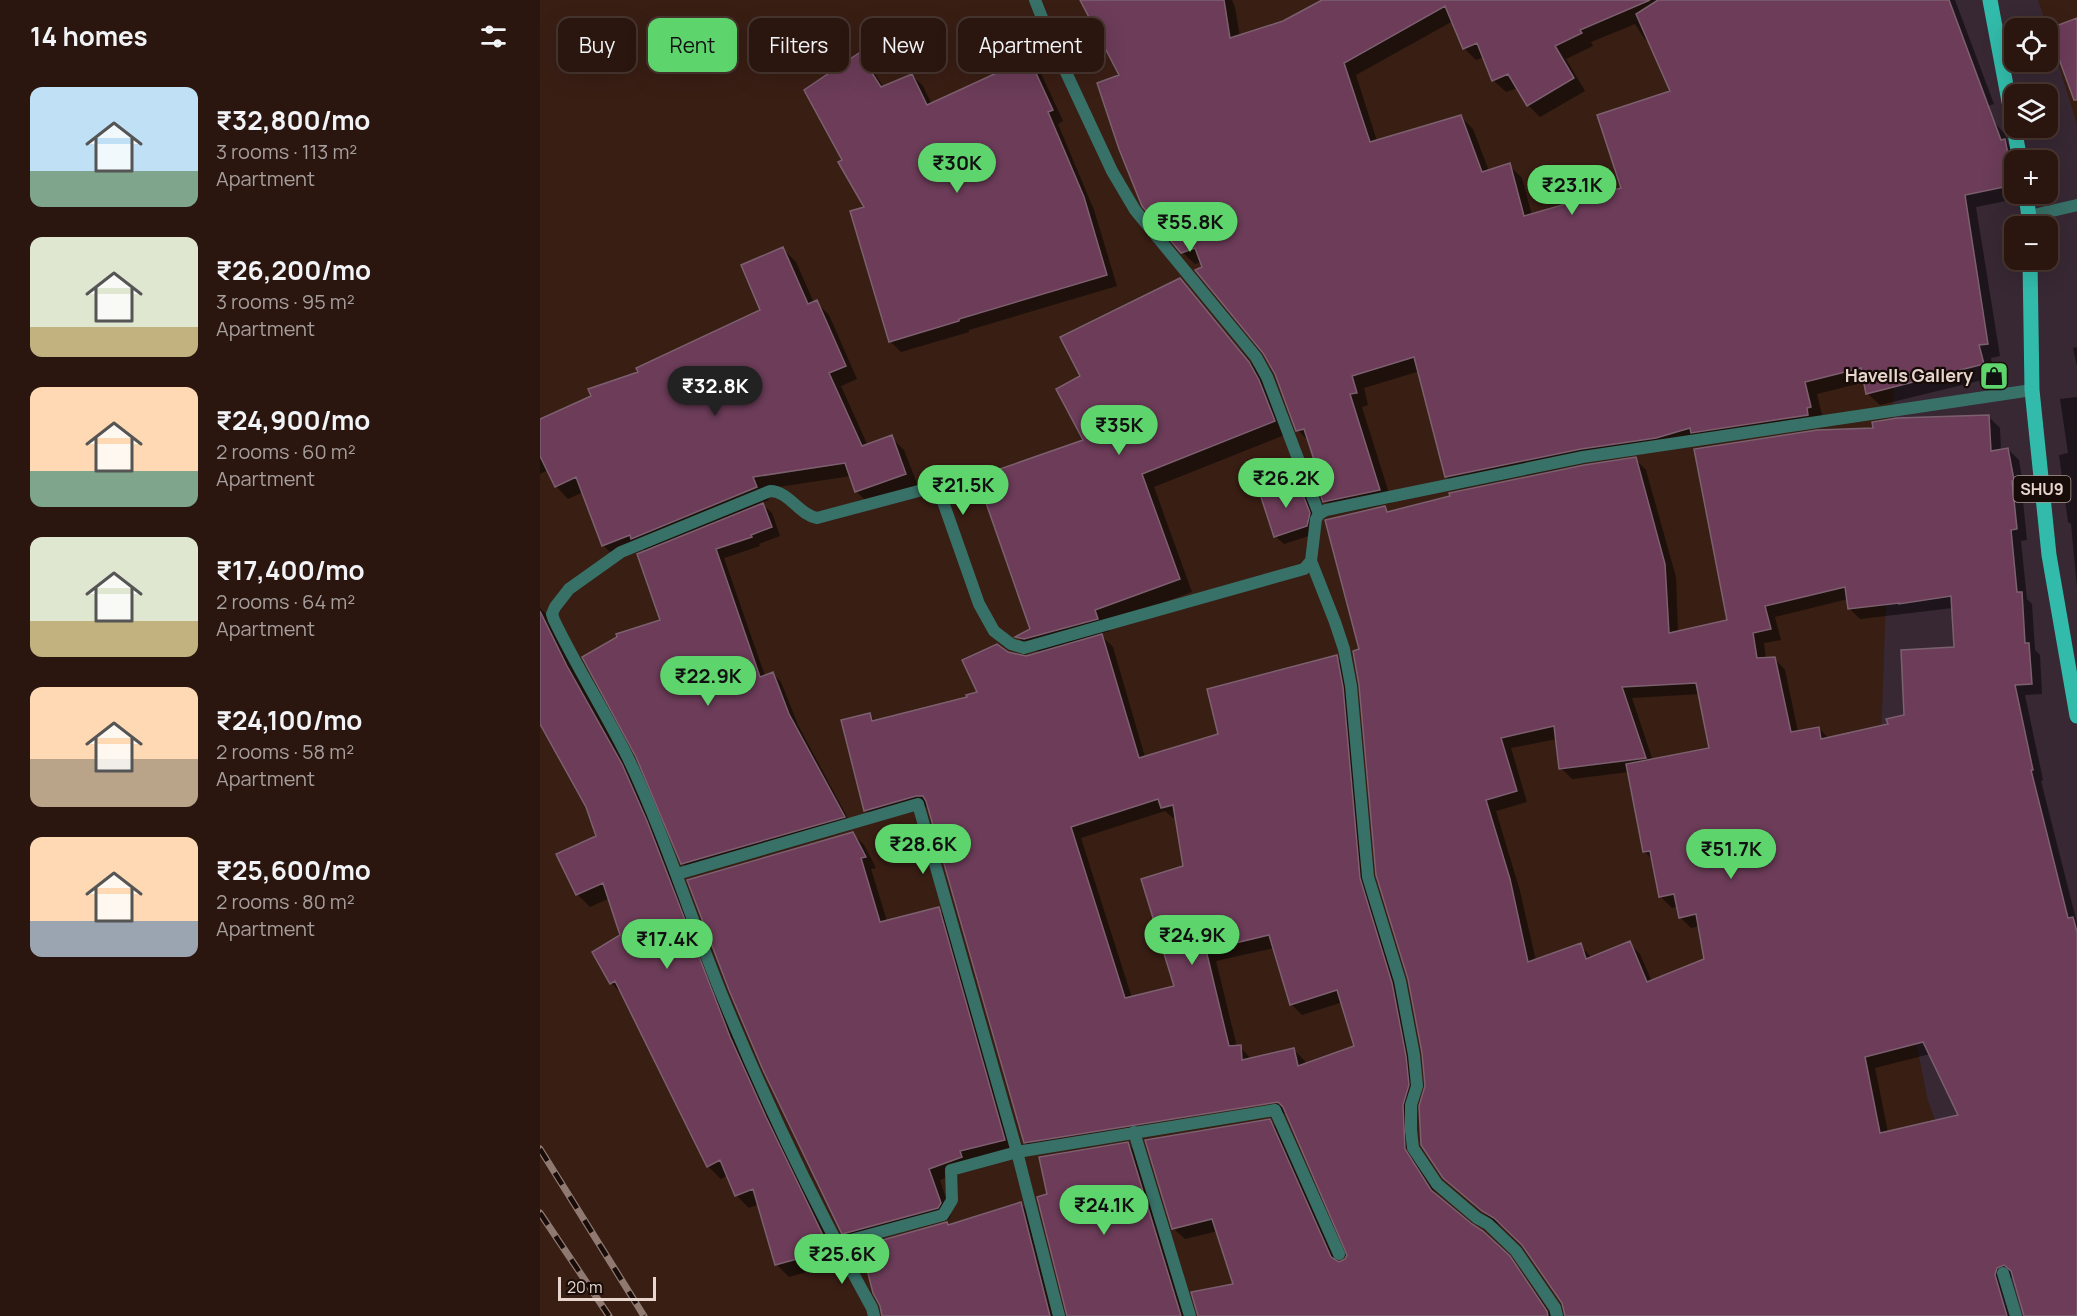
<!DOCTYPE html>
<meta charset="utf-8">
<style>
body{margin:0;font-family:Manrope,sans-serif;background:#331f18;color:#f1f3f6;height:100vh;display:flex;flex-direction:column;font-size:22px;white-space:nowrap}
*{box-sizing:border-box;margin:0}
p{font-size:20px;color:#a69f9e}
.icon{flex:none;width:33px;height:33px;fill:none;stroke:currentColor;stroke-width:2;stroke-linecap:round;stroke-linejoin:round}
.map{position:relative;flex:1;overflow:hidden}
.sheet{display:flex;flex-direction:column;background:#2b160f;width:540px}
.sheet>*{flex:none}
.banner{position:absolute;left:18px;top:18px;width:570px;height:54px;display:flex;gap:12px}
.controls{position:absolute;left:1464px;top:18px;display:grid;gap:12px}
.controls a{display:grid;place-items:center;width:54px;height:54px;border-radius:12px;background:#2b160f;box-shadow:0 6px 24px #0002,0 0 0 2px #47352f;font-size:30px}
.scale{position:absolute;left:18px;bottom:15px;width:98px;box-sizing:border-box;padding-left:6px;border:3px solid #e7d5ce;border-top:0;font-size:16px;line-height:21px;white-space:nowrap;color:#e7d5ce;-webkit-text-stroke:4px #180c08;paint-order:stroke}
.price{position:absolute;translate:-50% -51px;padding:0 14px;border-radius:21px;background:#5ed56c;color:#111;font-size:20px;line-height:39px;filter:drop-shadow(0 2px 3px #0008)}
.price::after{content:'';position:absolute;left:50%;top:36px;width:18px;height:14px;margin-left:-9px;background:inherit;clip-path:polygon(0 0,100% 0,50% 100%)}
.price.active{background:#222;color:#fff}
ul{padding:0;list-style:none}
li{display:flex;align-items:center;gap:18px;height:150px;padding:0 30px}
li span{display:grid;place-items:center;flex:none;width:168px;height:120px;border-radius:12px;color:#555}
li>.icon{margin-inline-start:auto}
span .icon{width:72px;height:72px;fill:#fffc;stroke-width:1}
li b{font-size:26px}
h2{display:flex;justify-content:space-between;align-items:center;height:72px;padding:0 30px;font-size:26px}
.tag{padding:0 21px;border-radius:12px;background:#2b160f;box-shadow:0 6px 24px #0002,0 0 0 2px #47352f;font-size:21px;line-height:54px}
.tag.active{background:#5ed56c;color:#111}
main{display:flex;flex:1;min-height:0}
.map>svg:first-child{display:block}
</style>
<main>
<section class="sheet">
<h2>14 homes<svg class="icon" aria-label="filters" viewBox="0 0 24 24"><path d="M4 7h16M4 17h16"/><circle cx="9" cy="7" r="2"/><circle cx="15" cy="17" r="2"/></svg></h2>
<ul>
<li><span style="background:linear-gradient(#bfe0f5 70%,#7fa58c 0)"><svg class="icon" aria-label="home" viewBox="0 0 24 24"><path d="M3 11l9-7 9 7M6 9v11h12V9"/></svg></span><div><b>₹32,800/mo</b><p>3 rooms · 113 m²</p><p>Apartment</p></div></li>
<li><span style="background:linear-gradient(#dfe7d0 75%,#c2b280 0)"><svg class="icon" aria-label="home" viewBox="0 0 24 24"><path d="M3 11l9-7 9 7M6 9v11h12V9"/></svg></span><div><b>₹26,200/mo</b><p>3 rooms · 95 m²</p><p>Apartment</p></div></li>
<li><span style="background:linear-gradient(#ffd9b3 70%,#7fa58c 0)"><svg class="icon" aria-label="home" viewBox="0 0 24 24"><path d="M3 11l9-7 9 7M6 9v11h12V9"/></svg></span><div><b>₹24,900/mo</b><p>2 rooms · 60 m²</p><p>Apartment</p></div></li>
<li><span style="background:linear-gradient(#dfe7d0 70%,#c2b280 0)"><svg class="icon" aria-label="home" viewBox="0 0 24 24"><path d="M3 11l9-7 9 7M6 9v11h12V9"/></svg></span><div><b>₹17,400/mo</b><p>2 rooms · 64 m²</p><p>Apartment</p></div></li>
<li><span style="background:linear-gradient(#ffd9b3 60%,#b9a48a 0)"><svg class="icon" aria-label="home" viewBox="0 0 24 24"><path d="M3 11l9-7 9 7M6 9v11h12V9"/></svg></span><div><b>₹24,100/mo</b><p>2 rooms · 58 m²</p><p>Apartment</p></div></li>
<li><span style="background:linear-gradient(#ffd9b3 70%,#9aa5b1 0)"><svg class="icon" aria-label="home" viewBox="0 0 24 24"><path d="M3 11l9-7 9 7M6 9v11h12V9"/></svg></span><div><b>₹25,600/mo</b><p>2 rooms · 80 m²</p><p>Apartment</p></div></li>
</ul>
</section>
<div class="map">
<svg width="1537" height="1316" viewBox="0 0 1537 1316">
<rect width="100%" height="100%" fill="#391e14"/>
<path fill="#372834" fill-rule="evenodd" d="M1298,0H1498L1507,28H1474V62H1508V31L1537,124V1316H1466L1388,1101L1337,850L1357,296ZM1474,94H1508V128H1474ZM1474,160H1508V194H1474ZM1474,226H1508V260H1474Z"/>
<path fill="#0007" fill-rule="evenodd" d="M542,0H692L695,7L700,37L735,25L785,0H1415L1454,104L1411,119L1453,121L1465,134L1474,160V194H1485L1486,197L1436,207L1460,356L1451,358L1455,377L1340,405L1327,393L1325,382L1277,394L1283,419L1055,461L919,489L906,476L880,371L824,388L828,405L822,407L852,503L797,514L785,501L780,476L770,443L758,430L736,373L724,352L662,262L655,264L642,252L581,76ZM913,21L924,48L936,60L944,57L953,80L966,92L978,88L988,105L1000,117L1045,91L1026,59L1053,46L1051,42L1095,24L1104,38L1112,46L1132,92L1083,189L992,215L982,178L969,165L949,171L933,129L921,117L837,141L816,75Z
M319,55L330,66L344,88L372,75L383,86L392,105L489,60L500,71L523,121L518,124L554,210L577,286L429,330V332L361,352L350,341L327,208L304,161Z
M243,249L256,262L274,303L276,302L289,315L317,379L301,386L328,446L351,437L364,450L378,486L329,504L316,491L311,476L225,489L229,500L221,503L232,513L240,536L219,544L220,546L184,558L225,676L232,673L241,682L258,725L312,826L152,872L142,863L122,621L107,552L102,548L76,558L63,545L43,492L28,499L16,486L8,470L0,474V421L222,311Z
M640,280L653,293L722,376L747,434L614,487L652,592L567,623L570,631L560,634L573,647L605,757L680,735L796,657L807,667L830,890L862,995L876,1068L873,1116L875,1162L900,1199L942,1232L980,1269L1012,1316H659L695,1285L678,1231L645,1239L633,1228L730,1121L741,1132L799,1263H802L809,1254L747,1113L496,1153L485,1142L389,806L336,821L325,810L329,714L336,721L429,698L439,693L468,653L486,658L502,653L489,648L477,636L492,629L545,441L542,377ZM625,811L633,818L637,817L645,867L636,987L592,998L541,838ZM734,948L751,1004L762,1015L803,1002L816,1047L766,1065L765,1061L754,1050L712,1060L700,1047H697L676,961ZM745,1100V1103L491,1143V1140Z
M1537,347V366L1533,348Z
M1537,397V588L1531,524L1528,522L1519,455L1528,453L1520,399Z
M1449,417L1460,428L1461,450L1468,449L1479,460L1484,491H1482L1487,540L1481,541L1487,599L1492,604L1495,650L1500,655L1502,694L1485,695L1503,780L1501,781L1537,923V1316H1485L1474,1276L1466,1282L1474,1316H1026L1023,1303L985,1246L967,1229L954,1222L904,1178L887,1086L884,1053L821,650L844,508L849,512L1095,459L1106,470L1136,577L1138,632L1189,621L1335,429ZM1308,599L1309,608L1320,619L1413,608L1416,648L1365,716L1350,725L1289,739L1279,728L1258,732L1245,670L1234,658L1226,659L1224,643L1241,640L1235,617ZM1160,694L1171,749L1113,761L1092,698ZM1017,739L1021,768L1032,779L1089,772L1104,851L1114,861L1121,897L1132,908L1138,906L1140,917L1151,928L1160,926L1166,960L1112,982L1100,954L1089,943L1052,958L1040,945L996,961L980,891L956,811L987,802L971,748ZM1390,1054L1420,1116L1348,1132L1335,1068Z
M757,483L766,492L778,523L775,534L744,544L735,536Z
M0,608L7,615L94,778L302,1262L249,1277L236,1264L219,1204L209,1208L196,1195L188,1175L181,1179L168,1166L83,995L71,983L82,936L70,898L50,907L37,894L58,836L48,806L0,722Z
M312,833L324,845L336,868L331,869L347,921L398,909L410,920L475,1151L400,1180L411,1215L409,1219L314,1245L303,1233Z
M588,1144L599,1155L648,1316H528L509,1195Z
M481,1204L492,1215L518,1316H343L407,1223L409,1226Z"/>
<path fill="#6c3c58" stroke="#7d6070" stroke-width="1.5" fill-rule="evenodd" d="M540,0H684L690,38L743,21L782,0H1110L1040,30L1042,33L1015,46L1034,78L987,106L968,74L952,81L937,43L923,49L905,6L804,63L830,142L921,115L942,172L970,163L984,216L1081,188L1057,115L1130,91L1096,14L1118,0H1409L1461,140L1465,139L1474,185L1425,195L1448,344L1439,345L1444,364L1326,394L1321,368L1265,382L1271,407L1267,408L1268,415L1151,433L1150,428L1116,438L1041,449L905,477L874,357L812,376L817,393L810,394L840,490L783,502L774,476L779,475L764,429L756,431L735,374L723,353L655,270L662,267L655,248L641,253L602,206L579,149L557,83L579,75Z
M1537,18V100H1534L1508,29Z
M319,53L341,87L372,74L387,105L489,58L513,110L508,112L544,197L567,275L419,319V321L349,342L310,211L324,207L298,162L302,160L264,90Z
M243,247L268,304L277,300L306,366L289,373L322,446L352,435L366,474L315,492L305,463L213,477L217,487L91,539L90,535L62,546L36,477L15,487L0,456V419L51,396L48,389L98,372L96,368L220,310L201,265Z
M640,278L709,362L719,380L735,421L602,474L640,579L555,610L558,619L484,639L475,637L490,629L437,477L543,440L516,389L540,376L520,337Z
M1449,415L1451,451L1468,448L1474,480L1472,481L1477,529L1471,530L1477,592H1482L1485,643H1489L1492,684L1475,685L1493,770H1491L1528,918L1533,917L1537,932V1316H1484L1471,1271L1464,1265L1457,1268L1455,1275L1467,1316H1025L1022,1303L982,1245L954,1218L942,1211L903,1178L881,1145L879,1106L885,1086L882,1053L868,979L836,875L819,685L813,651L819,649L785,520L845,506L847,512L910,496L909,493L1044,465L1096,457L1125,564L1129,633L1187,620L1154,449L1277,430L1333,428L1332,422L1357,418ZM1305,587L1308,609L1359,603V604L1411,596L1414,647L1361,650L1364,715L1346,719L1348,724L1281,739L1279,727L1251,732L1235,657L1217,658L1213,633L1231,629L1225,606ZM1156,683L1169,748L1086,764L1103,852L1110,851L1119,897L1134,894L1139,918L1156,914L1164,959L1107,982L1090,941L1046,959L1041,943L988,962L970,879L946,800L977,791L961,738L1014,726L1019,769L1106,758L1082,687ZM1383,1042L1418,1115L1340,1133L1325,1057Z
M758,482L770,513L767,526L734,537L720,494Z
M223,503L232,527L211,535L212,537L176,549L220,677L233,672L249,714L305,817L141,864L96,757L42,657L77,637L76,634L120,620L97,554Z
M0,611L27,666L82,764L107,821L190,1037L226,1117L290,1250L235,1265L213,1189L195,1196L180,1160L167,1167L75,981L70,984L52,952L80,935L63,883L36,895L16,854L56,836L46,807L0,724Z
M562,634L599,758L678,734L667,689L797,655L803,687L820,878L852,983L866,1056L869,1085L863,1105L865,1149L891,1190L932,1224L943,1231L970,1256L1007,1311L1008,1316H658L651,1292L693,1284L672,1219L632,1229L605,1140L730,1119L791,1257L799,1262L805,1259L807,1255L743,1107L738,1102L484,1143L386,801L383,796H376L324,811L301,720L330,713L332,721L427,697L426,695L437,692L422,660L457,644L468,652L486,656ZM618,799L621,808L633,805L643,866L601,879L634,986L585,998L531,827ZM729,935L750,1005L797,990L814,1046L758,1066L754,1048L702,1060L701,1045L689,1046L666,950Z
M313,832L326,857L321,858L340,922L399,907L465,1140L420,1151L422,1157L389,1169L401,1203L398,1208L302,1234L223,1070L189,990L147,880Z
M588,1142L641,1316H527L497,1197L507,1194L499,1157Z
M481,1202L510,1316H342L340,1306L333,1293L321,1246L407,1222L408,1225Z"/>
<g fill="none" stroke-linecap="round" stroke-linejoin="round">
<path stroke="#387168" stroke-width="12" d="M495,0L510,38L572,171L595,210L716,357L727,377L779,514
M1490,216L1537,205
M771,561L795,622L804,649L811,686L828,877L860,981L874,1055L877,1086L871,1105V1130L873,1148L897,1184L937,1218L948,1224L976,1251L1015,1308L1017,1316
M137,874L378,804L477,1152L519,1316
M594,1132L650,1316
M296,1244L403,1215L412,1200L411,1170L477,1152L735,1110L799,1254
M1463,1273L1476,1316
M334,1316L332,1308C276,1207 225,1101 181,993C150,916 125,836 89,760C66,713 37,668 14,620L12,614L15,607L29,589L81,552L230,491C249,491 259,515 277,518L386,489L394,491L401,496L439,604L454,631L471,644L484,648L764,569L771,561L776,519L779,514L786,510L1043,457L1492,390"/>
<path stroke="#32bbaa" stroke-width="15" d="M1450,0L1480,160
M1486,194L1490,226
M1490,260L1492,390L1509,555L1537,716"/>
<g stroke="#907971" stroke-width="7">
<path id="rail" d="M0,1149L104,1316
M0,1213L69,1316"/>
</g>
<use href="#rail" stroke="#180c08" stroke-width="4.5" stroke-dasharray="14" stroke-linecap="butt"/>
</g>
<defs>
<g id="shop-square" transform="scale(1.5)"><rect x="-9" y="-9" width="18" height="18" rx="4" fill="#5ed56c" stroke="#180c08"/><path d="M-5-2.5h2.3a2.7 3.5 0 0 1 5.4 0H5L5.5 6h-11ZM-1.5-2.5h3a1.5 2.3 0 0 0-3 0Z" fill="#111"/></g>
</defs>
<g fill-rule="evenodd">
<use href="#shop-square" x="1454" y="376"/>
</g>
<g text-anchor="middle" stroke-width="4.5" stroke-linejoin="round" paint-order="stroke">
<rect fill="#180c08" stroke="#a99993" stroke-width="1.5" x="1473.5" y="476" width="57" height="26" rx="4.5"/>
<g font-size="16" font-weight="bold" fill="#e7d5ce">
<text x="1502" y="495">SHU9</text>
</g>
<g font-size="18" font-weight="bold" fill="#e7d5ce" stroke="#180c08" text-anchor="end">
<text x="1433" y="382">Havells Gallery</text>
</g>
</g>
</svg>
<div class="controls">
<a><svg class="icon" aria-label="locate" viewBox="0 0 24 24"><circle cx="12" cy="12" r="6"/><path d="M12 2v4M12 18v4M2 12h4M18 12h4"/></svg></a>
<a><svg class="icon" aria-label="layers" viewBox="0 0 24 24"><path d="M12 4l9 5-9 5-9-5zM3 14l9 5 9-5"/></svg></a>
<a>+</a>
<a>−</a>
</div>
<div class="scale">20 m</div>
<b class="price" style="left:417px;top:194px">₹30K</b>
<b class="price" style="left:1032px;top:216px">₹23.1K</b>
<b class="price" style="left:650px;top:253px">₹55.8K</b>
<b class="price active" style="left:175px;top:417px">₹32.8K</b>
<b class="price" style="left:579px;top:456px">₹35K</b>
<b class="price" style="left:746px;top:509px">₹26.2K</b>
<b class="price" style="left:423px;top:516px">₹21.5K</b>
<b class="price" style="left:168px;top:707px">₹22.9K</b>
<b class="price" style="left:383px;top:875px">₹28.6K</b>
<b class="price" style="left:1191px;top:880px">₹51.7K</b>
<b class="price" style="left:652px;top:966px">₹24.9K</b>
<b class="price" style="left:127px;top:970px">₹17.4K</b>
<b class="price" style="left:564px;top:1236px">₹24.1K</b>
<b class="price" style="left:302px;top:1285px">₹25.6K</b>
<div class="banner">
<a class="tag">Buy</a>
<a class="tag active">Rent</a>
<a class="tag">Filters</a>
<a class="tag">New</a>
<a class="tag">Apartment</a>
</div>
</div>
</main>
